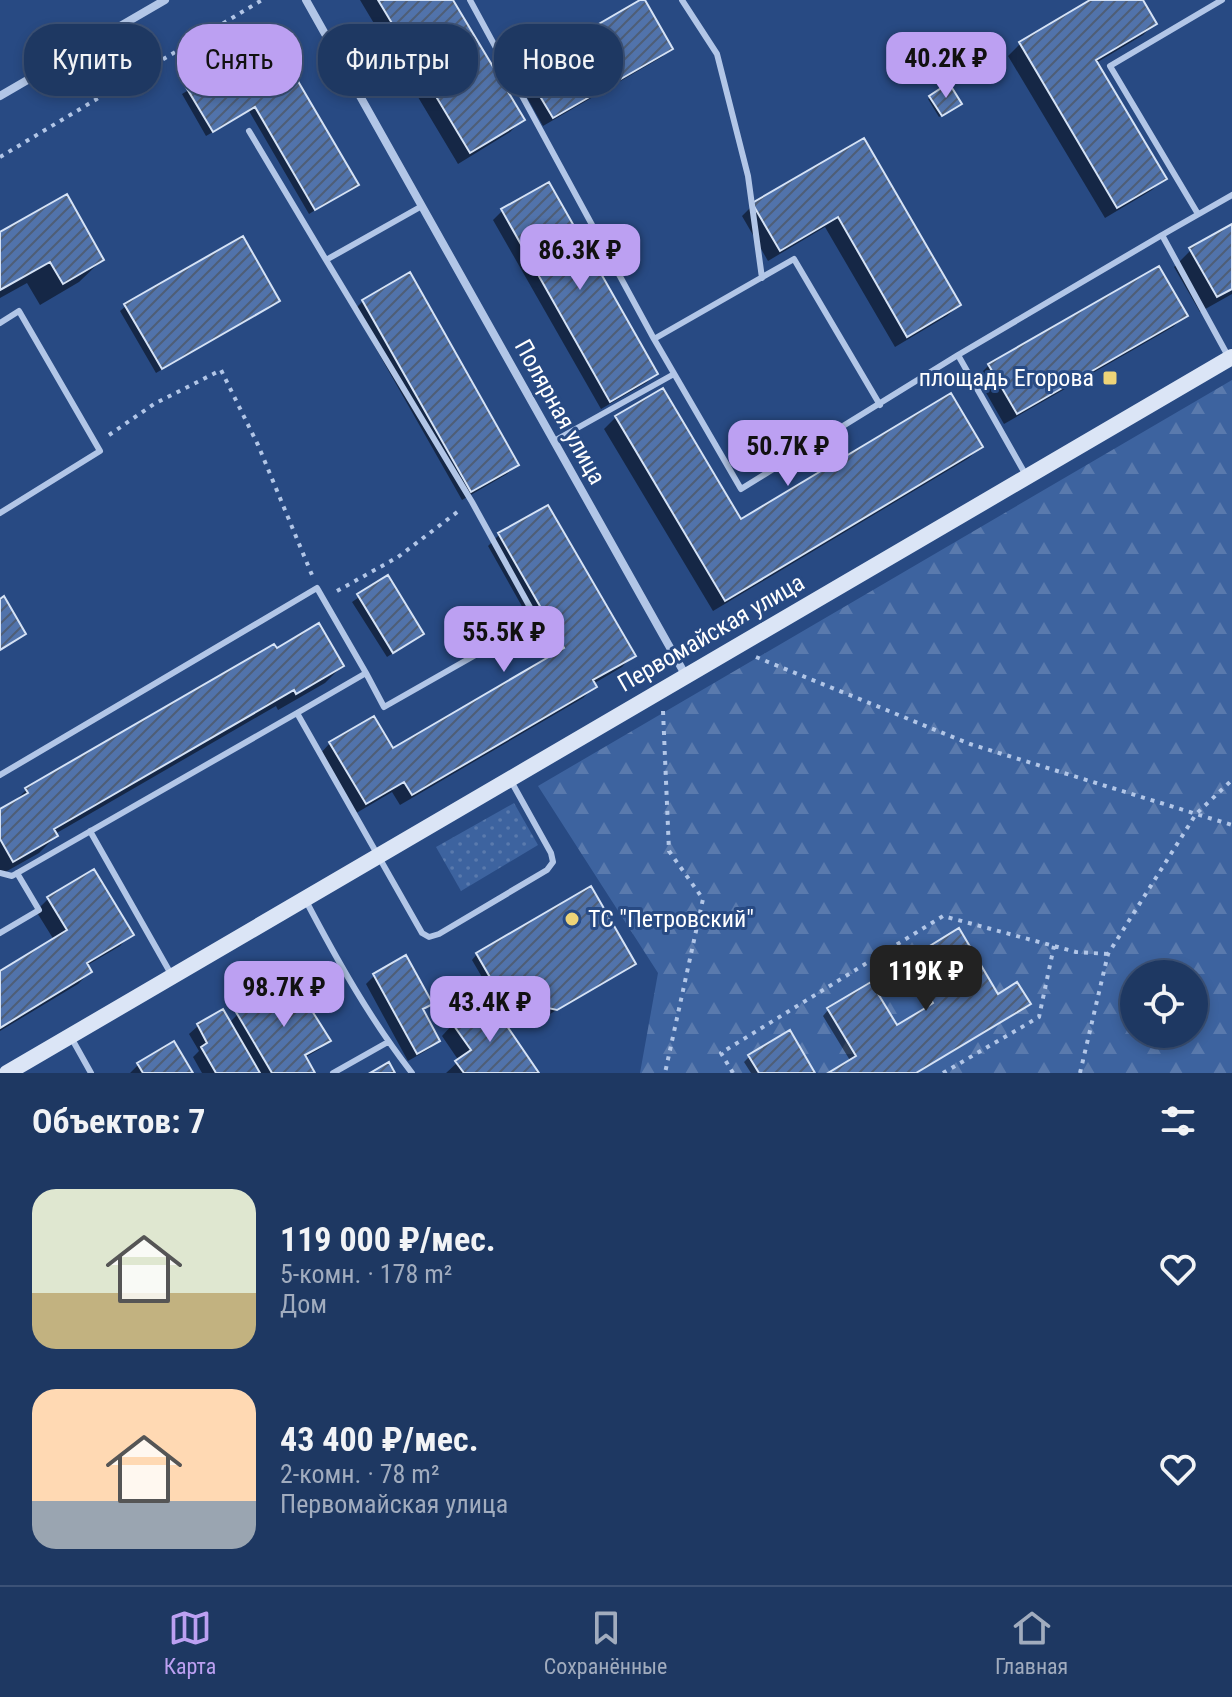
<!DOCTYPE html>
<html lang="ru">
<meta charset="utf-8">
<style>
body{margin:0;font-family:"Roboto Condensed",sans-serif;background:#2b436b;color:#f1f3f6;height:100vh;display:flex;flex-direction:column;font-size:30px;white-space:nowrap}
*{box-sizing:border-box;margin:0}
p{font-size:26px;color:#a1acbe}
.icon{flex:none;width:44px;height:44px;fill:none;stroke:currentColor;stroke-width:2;stroke-linecap:round;stroke-linejoin:round}
.map{position:relative;height:1073px;overflow:hidden}
.sheet{display:flex;flex-direction:column;background:#1e3862;flex:1}
.sheet>*{flex:none}
.top-card{position:absolute;left:24px;top:24px;width:800px;height:72px;display:flex;gap:16px}
.controls{position:absolute;left:1120px;top:960px;display:grid;gap:16px}
.controls a{display:grid;place-items:center;width:88px;height:88px;border-radius:50%;background:#1e3862;box-shadow:0 4px 12px #0003,0 0 0 2px #3c5277;font-size:40px}
.price{position:absolute;translate:-50% -68px;padding:0 18px;border-radius:16px;background:#bca0f2;color:#111;font-size:26px;line-height:52px;filter:drop-shadow(0 2px 4px #0008)}
.price::after{content:'';position:absolute;left:50%;top:48px;width:24px;height:18px;margin-left:-12px;background:inherit;clip-path:polygon(0 0,100% 0,50% 100%)}
.price.on{background:#222;color:#fff}
ul{padding:0;list-style:none}
li{display:flex;align-items:center;gap:24px;height:200px;padding:0 32px}
li span{display:grid;place-items:center;flex:none;width:224px;height:160px;border-radius:24px;color:#555}
li>.icon{margin-inline-start:auto}
span .icon{width:96px;height:96px;fill:#fffc;stroke-width:1}
li b{font-size:34px}
h2{display:flex;justify-content:space-between;align-items:center;height:96px;padding:0 32px;font-size:34px}
.pill{padding:0 28px;border-radius:32px;background:#1e3862;box-shadow:0 4px 12px #0003,0 0 0 2px #3c5277;font-size:28px;line-height:72px}
.pill.on{background:#bca0f2;color:#111}
.tab-bar{display:flex;justify-content:space-around;align-items:center;height:112px;border-top:2px solid #3c5277;background:#1e3862;font-size:22px;color:#a1acbe}
.tab-bar a{display:grid;justify-items:center;gap:4px}
.tab-bar .on{color:#bca0f2}
.map>svg:first-child{display:block}
</style>
<div class="map">
<svg width="1232" height="1073" viewBox="0 0 1232 1073">
<defs>
<pattern id="grass-dots" width="8" height="8" patternUnits="userSpaceOnUse" patternTransform="scale(2)"><rect width="8" height="8" fill="#3d639f"/><path d="M2 2h.1M6 6h.1" fill="none" stroke="#5a7aad" stroke-width="1.8" stroke-linecap="round"/></pattern>
<pattern id="forest-firs" width="22" height="20" patternUnits="userSpaceOnUse" patternTransform="scale(2)"><rect width="22" height="20" fill="#3d639f"/><path d="M5 1l3.5 6h-7zM16 11l3.5 6h-7z" fill="#5a7aad"/></pattern>
<pattern id="building-hatch" width="6" height="6" patternUnits="userSpaceOnUse" patternTransform="scale(2)"><rect width="6" height="6" fill="#5173ab"/><path d="M-1 1l2-2M0 6l6-6M5 7l2-2" fill="none" stroke="#4e5e77"/></pattern>
</defs>
<rect width="100%" height="100%" fill="#284a83"/>
<path fill="url(#grass-dots)" d="M514,803L538,845L461,891L436,847Z"/>
<path fill="url(#forest-firs)" fill-rule="evenodd" d="M1232,380V1073H640L658,973L538,786ZM1134,974H1194V1034H1134Z"/>
<path fill="#0007" d="M360,0H451L522,120L510,132L458,164Z
M1094,0H1140L1154,24L1143,35L1096,63L1164,178L1152,190L1105,218L1008,56L1020,44Z
M272,40L356,184L309,214L249,111L206,136L182,94Z
M670,48L662,57L543,126L516,78L524,69Z
M931,97L957,106L939,117L928,99Z
M863,141L959,305L947,316L895,347L825,227L768,261L742,216L754,204Z
M502,211L655,374L646,383L601,409L493,220Z
M1232,226V294L1200,312L1174,267L1191,250Z
M0,235L102,260L79,282L40,305L27,283L0,298Z
M278,300L156,373L120,311L126,306Z
M363,301L516,465L507,474L462,500L354,310Z
M1185,316L1173,327L1004,424L977,377L989,365Z
M616,417L740,521L981,446L969,458L713,611L604,429Z
M500,534L633,655L622,667L593,684L595,686L583,698L400,805L392,792L353,815L319,755L330,743L392,751L551,658L488,546Z
M387,578L422,634L387,657L352,602Z
M276,651L342,666L325,683L278,710L276,706L55,834L56,836L39,853L0,875V811L11,805L26,790Z
M93,871L131,934L120,946L86,966L90,972L78,984L0,1031V973L54,940L36,911L48,899Z
M477,954L634,963L550,1014L497,1003L472,960Z
M908,961L997,996L1028,1004L917,1073H832L851,1062L823,1016L828,1010L870,985L896,1028L928,1009L903,967Z
M374,976L430,1003L422,1012L438,1040L429,1049L408,1061L366,984Z
M222,1012L229,1023L238,1014L328,1040L320,1049L304,1058L313,1073H202L193,1057L199,1051L189,1034L198,1026Z
M453,1024L537,1073H446L459,1061L442,1036Z
M750,1056L813,1073H751L744,1062Z
M139,1064L191,1073H130Z"/>
<path fill="url(#building-hatch)" stroke="#d5e2f5" stroke-width="2" d="M378,0H453L525,120L470,153Z
M640,0H645L673,49L553,118L523,68Z
M1090,0H1143L1157,24L1096,60L1167,179L1117,208L1019,42Z
M272,37L359,185L315,210L255,107L213,132L186,87Z
M949,83L962,104L942,116L929,96Z
M864,138L961,305L907,337L838,217L780,251L752,203Z
M549,182L658,374L610,402L501,209Z
M67,194L104,260L63,284L50,262L0,290V232Z
M1232,224V289L1217,297L1189,248Z
M243,236L280,301L162,369L124,304Z
M1159,266L1188,316L1017,414L988,364Z
M410,272L519,465L471,492L362,300Z
M663,388L741,519L951,393L983,447L725,601L615,416Z
M548,505L636,656L593,680L597,687L412,795L404,782L366,804L329,742L374,716L393,748L564,648L498,533Z
M388,575L424,634L393,653L357,594Z
M4,596L26,634L0,650V599Z
M319,623L344,666L296,694L294,690L54,829L58,836L13,862L0,839V809L28,793L25,788L274,644L277,648Z
M94,869L134,935L87,963L92,972L0,1028V971L67,930L47,897Z
M591,886L636,964L557,1010L502,998L476,953Z
M959,928L998,994L1017,982L1031,1004L916,1073H828L856,1056L827,1008L871,982L897,1025L927,1007L933,1003L907,960Z
M406,955L433,1004L423,1009L440,1041L417,1054L373,974Z
M292,979L331,1041L305,1055L315,1073H272L236,1012Z
M488,998L539,1073H464L455,1061L471,1050L452,1023Z
M223,1009L260,1073H216L201,1047L207,1043L197,1024Z
M790,1030L815,1073H759L748,1055Z
M174,1041L193,1073H143L137,1063Z
M389,1062L395,1073H370Z"/>
<g fill="none" stroke-linecap="round" stroke-linejoin="round">
<path stroke="#b2c6e7" stroke-width="4" stroke-dasharray="4 6" stroke-linecap="butt" d="M0,157L262,0
M109,435L154,404L221,370L258,445L312,575
M337,591L398,557L460,510
M756,657L970,744L1232,825
M663,711L669,851L703,899L665,1073
M733,1073L721,1053L943,916L1076,952L1108,954
M943,1073L1039,1017L1054,946
M1080,1073L1108,954L1196,814L1232,780"/>
<path stroke="#b2c6e7" stroke-width="6" d="M470,0L654,339
M682,0L717,54L748,176L762,278
M249,131L326,260L422,206
M1198,214L1110,66L1222,0
M1162,235L1232,195
M326,260L472,502L537,620L384,707L366,673L297,713L422,933L429,937L439,934L547,870L553,862L551,853L511,781
M0,323L19,311L100,451L0,513
M880,405L794,259L654,339L741,489L958,355
M554,441L674,374
M1027,477L958,355L1162,235L1228,356
M0,775L317,588L366,673
M90,831L171,974
M0,873L12,876L297,713
M305,899C337,960 370,1019 412,1073
M0,933L39,910L17,873
M72,1039L91,1073
M333,1073L388,1042"/>
<path stroke="#b2c6e7" stroke-width="8" d="M306,0L686,676
M0,96L165,0"/>
<path stroke="#dbe5f6" stroke-width="16" d="M7,1073L1232,357"/>
</g>
<g fill="#eed478" stroke="#284a83" stroke-width="3">
<rect x="1102" y="370" width="16" height="16" rx="4"/>
<circle cx="572" cy="919" r="8"/>
</g>
<g text-anchor="middle" stroke-width="6" stroke-linejoin="round" paint-order="stroke">
<g font-size="24" fill="#fff" stroke="#284a83" text-anchor="end">
<text x="1094" y="386">площадь Егорова</text>
<text x="588" y="927" text-anchor="start">ТС "Петровский"</text>
</g>
<g font-size="24" fill="#fff" stroke="#284a83">
<text transform="translate(560 412) rotate(61)" y="8">Полярная улица</text>
<text transform="translate(711 633) rotate(-30)" y="8">Первомайская улица</text>
</g>
</g>
</svg>
<div class="controls">
<a><svg class="icon" aria-label="locate" viewBox="0 0 24 24"><circle cx="12" cy="12" r="6"/><path d="M12 2v4M12 18v4M2 12h4M18 12h4"/></svg></a>
</div>
<b class="price" style="left:946px;top:100px">40.2K ₽</b>
<b class="price" style="left:580px;top:292px">86.3K ₽</b>
<b class="price" style="left:788px;top:488px">50.7K ₽</b>
<b class="price" style="left:504px;top:674px">55.5K ₽</b>
<b class="price on" style="left:926px;top:1013px">119K ₽</b>
<b class="price" style="left:284px;top:1029px">98.7K ₽</b>
<b class="price" style="left:490px;top:1044px">43.4K ₽</b>
<div class="top-card">
<a class="pill">Купить</a>
<a class="pill on">Снять</a>
<a class="pill">Фильтры</a>
<a class="pill">Новое</a>
</div>
</div>
<section class="sheet">
<h2>Объектов: 7<svg class="icon" aria-label="filters" viewBox="0 0 24 24"><path d="M4 7h16M4 17h16"/><circle cx="9" cy="7" r="2"/><circle cx="15" cy="17" r="2"/></svg></h2>
<ul>
<li><span style="background:linear-gradient(#dfe7d0 65%,#c2b280 0)"><svg class="icon" aria-label="home" viewBox="0 0 24 24"><path d="M3 11l9-7 9 7M6 9v11h12V9"/></svg></span><div><b>119 000 ₽/мес.</b><p>5-комн. · 178 m²</p><p>Дом</p></div><svg class="icon" aria-label="heart" viewBox="0 0 24 24"><path d="M12 20l-8-8c-3-5 5-10 8-4 3-6 11-1 8 4z"/></svg></li>
<li><span style="background:linear-gradient(#ffd9b3 70%,#9aa5b1 0)"><svg class="icon" aria-label="home" viewBox="0 0 24 24"><path d="M3 11l9-7 9 7M6 9v11h12V9"/></svg></span><div><b>43 400 ₽/мес.</b><p>2-комн. · 78 m²</p><p>Первомайская улица</p></div><svg class="icon" aria-label="heart" viewBox="0 0 24 24"><path d="M12 20l-8-8c-3-5 5-10 8-4 3-6 11-1 8 4z"/></svg></li>
</ul>
</section>
<nav class="tab-bar">
<a class="on"><svg class="icon" aria-label="map" viewBox="0 0 24 24"><path d="M3 6l6-2 6 2 6-2v14l-6 2-6-2-6 2zM9 4v14M15 6v14"/></svg>Карта</a>
<a><svg class="icon" aria-label="saved" viewBox="0 0 24 24"><path d="M7 4h10v16l-5-4-5 4z"/></svg>Сохранённые</a>
<a><svg class="icon" aria-label="home" viewBox="0 0 24 24"><path d="M3 11l9-7 9 7M6 9v11h12V9"/></svg>Главная</a>
</nav>
